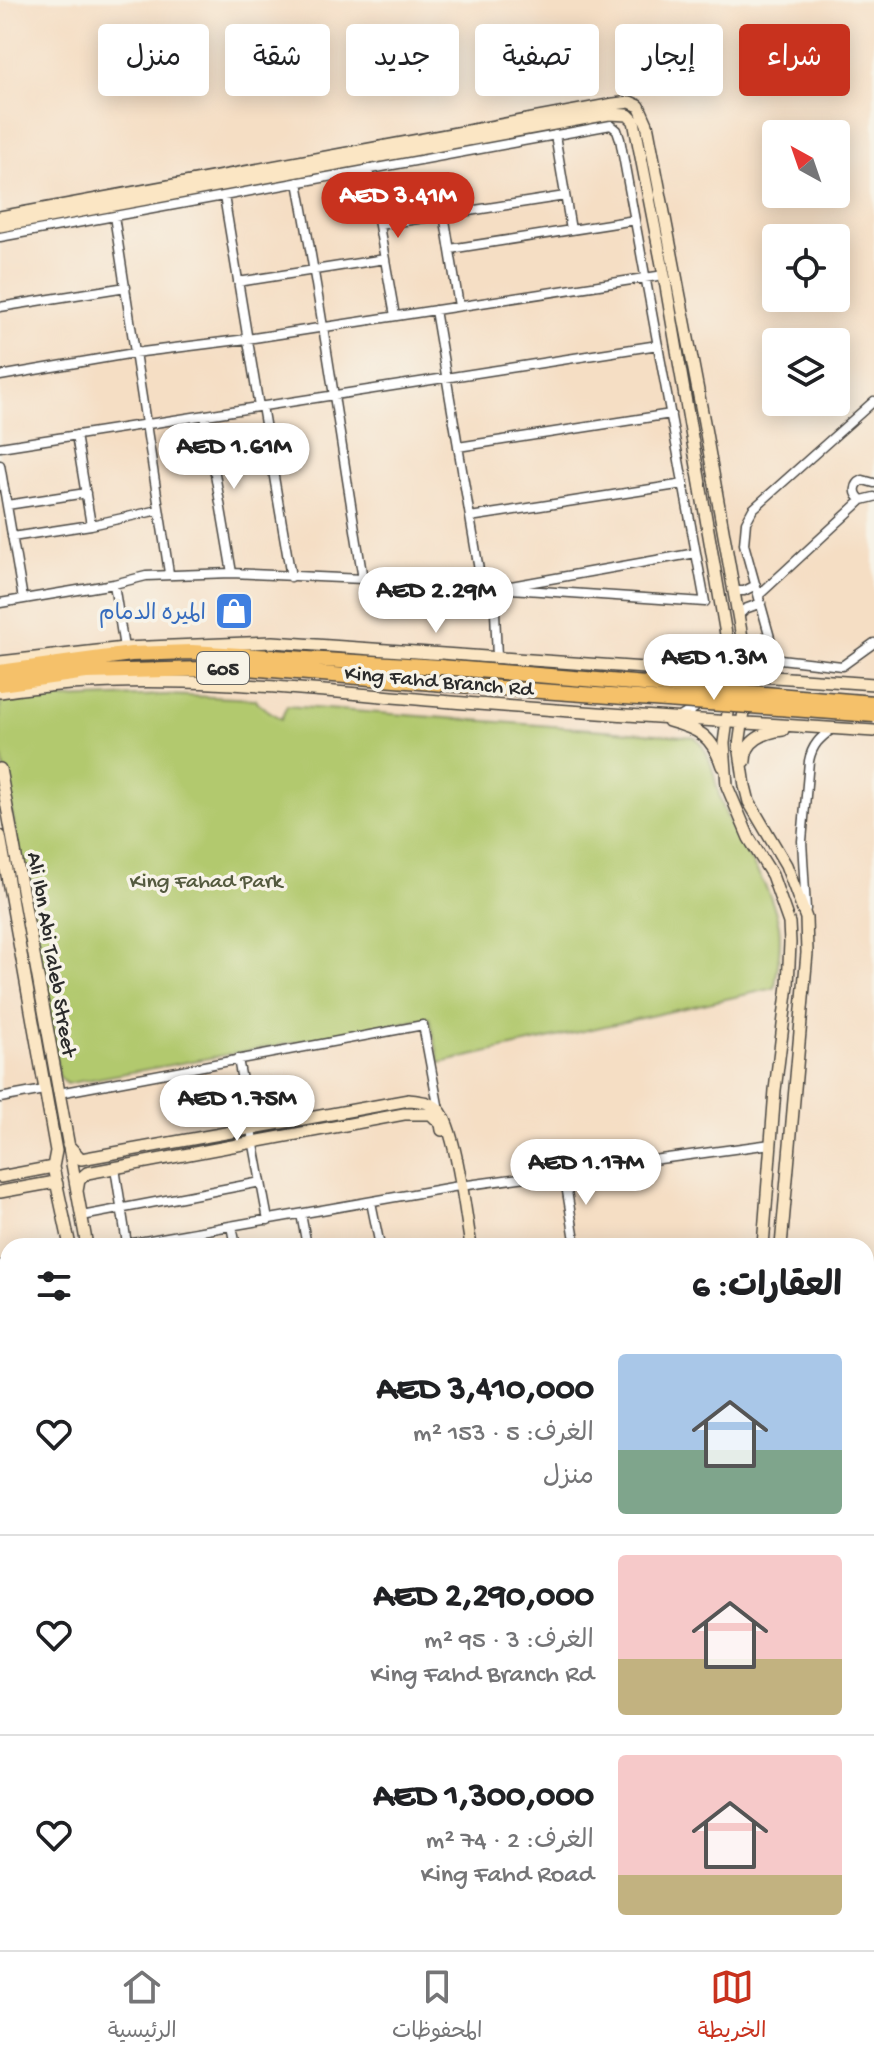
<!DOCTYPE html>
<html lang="ar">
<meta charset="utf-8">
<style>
body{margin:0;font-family:"Gochi Hand","Playpen Sans Arabic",sans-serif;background:#f6f6f6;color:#202124;direction:rtl;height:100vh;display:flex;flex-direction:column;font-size:30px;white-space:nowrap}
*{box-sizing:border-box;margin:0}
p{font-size:26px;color:#757577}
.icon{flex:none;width:44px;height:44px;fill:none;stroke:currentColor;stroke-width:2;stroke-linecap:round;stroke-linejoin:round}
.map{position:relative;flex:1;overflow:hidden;direction:ltr}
.panel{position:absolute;left:0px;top:1238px;width:874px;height:712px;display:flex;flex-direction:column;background:#fff;border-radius:24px 24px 0 0;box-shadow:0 4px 20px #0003;direction:rtl}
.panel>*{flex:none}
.banner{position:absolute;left:24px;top:24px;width:826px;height:72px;direction:rtl;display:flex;gap:16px}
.needle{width:52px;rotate:320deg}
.buttons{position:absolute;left:762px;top:120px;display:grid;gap:16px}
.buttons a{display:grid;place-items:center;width:88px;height:88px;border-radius:8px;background:#fff;box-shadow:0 4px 20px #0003;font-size:40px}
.price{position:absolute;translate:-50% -68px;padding:0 18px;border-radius:28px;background:#fff;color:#222;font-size:26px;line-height:52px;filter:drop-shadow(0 2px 4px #0008)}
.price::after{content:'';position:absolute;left:50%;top:48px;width:24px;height:18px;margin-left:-12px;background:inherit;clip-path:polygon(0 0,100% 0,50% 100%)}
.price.on{background:#c8321e;color:#fff}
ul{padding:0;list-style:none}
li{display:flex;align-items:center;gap:24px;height:200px;padding:0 32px}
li+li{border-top:2px solid #e0e0e0}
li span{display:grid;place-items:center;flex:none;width:224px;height:160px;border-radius:8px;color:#555}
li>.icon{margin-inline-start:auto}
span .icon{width:96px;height:96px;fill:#fffc;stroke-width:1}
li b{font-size:34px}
h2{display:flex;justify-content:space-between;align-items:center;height:96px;padding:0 32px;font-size:34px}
.chip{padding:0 28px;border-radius:8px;background:#fff;box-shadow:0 4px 20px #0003;font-size:28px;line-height:72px}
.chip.on{background:#c8321e;color:#fff}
.tab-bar{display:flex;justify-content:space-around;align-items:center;height:112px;border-top:2px solid #e0e0e0;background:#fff;font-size:22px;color:#757577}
.tab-bar a{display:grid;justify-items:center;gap:4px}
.tab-bar .on{color:#c8321e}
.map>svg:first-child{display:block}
</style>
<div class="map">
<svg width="874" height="1950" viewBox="0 0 874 1950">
<rect width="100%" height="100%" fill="#f7f3e8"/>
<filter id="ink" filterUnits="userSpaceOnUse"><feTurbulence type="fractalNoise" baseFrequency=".0125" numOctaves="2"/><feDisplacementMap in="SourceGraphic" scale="16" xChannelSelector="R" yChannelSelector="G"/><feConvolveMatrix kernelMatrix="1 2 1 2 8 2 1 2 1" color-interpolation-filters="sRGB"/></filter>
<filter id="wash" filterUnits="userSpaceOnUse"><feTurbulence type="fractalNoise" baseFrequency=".006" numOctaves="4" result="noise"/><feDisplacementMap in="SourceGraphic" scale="32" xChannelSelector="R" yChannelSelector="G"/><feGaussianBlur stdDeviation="1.8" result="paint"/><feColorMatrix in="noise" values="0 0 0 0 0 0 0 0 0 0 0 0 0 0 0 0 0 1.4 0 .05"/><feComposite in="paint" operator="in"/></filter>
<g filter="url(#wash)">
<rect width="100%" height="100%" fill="#f5dec4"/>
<path fill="#b2c96e" stroke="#6e7a4c" stroke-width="2" d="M167,695L256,699L257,703L281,719L287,706L695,737C714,756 713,779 722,804C736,847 771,880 779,926C782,946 777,968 775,988L440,1063L429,1018L66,1084L59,1076L0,746V703L6,701Z"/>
</g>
<g filter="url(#ink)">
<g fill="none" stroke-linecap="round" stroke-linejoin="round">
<g stroke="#494642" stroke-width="11">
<path id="street" d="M555,135L571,230
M369,169L395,316
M298,182C323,314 341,447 363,579
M224,196L259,407
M444,214L459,306
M114,216L169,573
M379,225L565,196
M0,237L611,125L617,130L620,139L705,602L363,579L231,573L146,576L114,584L0,603
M450,249L635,220
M238,282L385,259
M0,307L126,287
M435,310L482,588
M0,376L134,353L247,339L664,275
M874,401L753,509L746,522L744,544L774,652L780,659L842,666L874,643
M262,406L291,577
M205,415L232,573
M76,435L91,525
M0,447L658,345
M458,447L671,414
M0,465L23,599
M874,483L863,480C854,484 853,494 862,500L874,497
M7,505L86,493
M470,517L684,484
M12,537L91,525L159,510
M114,584L124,648
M734,591H744L756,585
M759,595L862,500
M738,616L745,609L761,603
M497,657L494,589L696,553
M680,717L695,708C699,694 699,685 691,672
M806,909L802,841L809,761C812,745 820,738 832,729
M238,1059L268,1220
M59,1093L423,1025L439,1110
M0,1098L44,1090
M115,1168L127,1244
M564,1173L576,1246
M371,1202L380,1246
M301,1214L307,1246
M82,1216L261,1182
M232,1226L236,1246
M116,1246L453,1187L771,1144
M0,1265L8,1264
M0,1365L8,1374
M0,1489L8,1488
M0,1564L8,1563
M866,1576L874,1575
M0,1647L8,1646
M866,1651L874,1649
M866,1724L874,1723
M866,1819L874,1818
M866,1892L874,1891
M412,1942L413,1950
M742,1942L744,1950
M815,1942L816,1950"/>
</g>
<g stroke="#494642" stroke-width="14">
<path id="secondary" d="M0,217L614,104L630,102L639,106L647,124L704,422L749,677L739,745L745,786L749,802L786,865L806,918L807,953L781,1246
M0,226L609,114L628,115L634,121L664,275L733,675L724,743L727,786L749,838L772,875L789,923L790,943L788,985L775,1090L763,1246
M0,662L124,648L273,642L874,684
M0,692C146,669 293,689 440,701C584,713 729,722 874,731
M669,721C698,729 712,735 722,766
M745,761C745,740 765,732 783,730
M0,769L87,1246
M0,836L56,1151L53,1167L70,1246
M68,1145L81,1159L409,1100C419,1101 432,1102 439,1110C456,1128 466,1218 471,1246
M0,1177L53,1167
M77,1191L79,1180L87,1173L404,1114H431L441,1124L442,1130
M0,1192L50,1183L57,1184
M866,1486L874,1484
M866,1503L874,1502
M200,1942L202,1950
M215,1942L216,1950
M658,1942L659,1950"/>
</g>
<g stroke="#494642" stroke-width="17">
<path id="highway" d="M0,672L131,654L192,652L440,667
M0,684L86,672L247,668L445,684"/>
</g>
<use href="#street" stroke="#fff" stroke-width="8"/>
<use href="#secondary" stroke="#fbe6c4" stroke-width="11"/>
<use href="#highway" stroke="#f5c16b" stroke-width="14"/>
<g stroke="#494642" stroke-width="17" stroke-linecap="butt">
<path id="highway-bridge" d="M440,667L874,703
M445,684L874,715"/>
</g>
<use href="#highway-bridge" stroke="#f5c16b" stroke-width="14"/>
</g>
</g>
<defs>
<g id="shop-square" transform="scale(2)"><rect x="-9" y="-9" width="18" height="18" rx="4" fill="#3f7fe0" stroke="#f7f3e8"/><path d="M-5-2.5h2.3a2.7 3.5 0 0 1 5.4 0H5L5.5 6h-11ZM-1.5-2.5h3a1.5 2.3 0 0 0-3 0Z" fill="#fff"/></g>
</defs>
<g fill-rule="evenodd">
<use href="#shop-square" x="234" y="611"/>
</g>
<g text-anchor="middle" stroke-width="7" stroke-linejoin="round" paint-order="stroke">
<rect fill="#f7f3e8" stroke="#686764" stroke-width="2" x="197" y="652" width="52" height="32" rx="6"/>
<g font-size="20" font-weight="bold" fill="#2b2b2b">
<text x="223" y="675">605</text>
</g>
<g font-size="22" fill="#366cbe" stroke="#f7f3e8" text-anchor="end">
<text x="206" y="619">الميره الدمام</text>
</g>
<g font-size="22" fill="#2b2b2b" stroke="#f7f3e8">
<text transform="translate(439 679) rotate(5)" y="8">King Fahd Branch Rd</text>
<text transform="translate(54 954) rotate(80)" y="8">Ali Ibn Abi Taleb Street</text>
</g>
<g font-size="22" fill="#545a3f" stroke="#f7f3e8">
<text x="206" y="887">King Fahad Park</text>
</g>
</g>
</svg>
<div class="buttons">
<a><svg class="needle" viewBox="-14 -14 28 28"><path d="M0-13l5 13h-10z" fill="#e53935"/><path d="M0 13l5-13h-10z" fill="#757577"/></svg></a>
<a><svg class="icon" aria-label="locate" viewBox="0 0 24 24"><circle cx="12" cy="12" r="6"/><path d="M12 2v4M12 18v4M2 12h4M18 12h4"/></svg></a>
<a><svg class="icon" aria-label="layers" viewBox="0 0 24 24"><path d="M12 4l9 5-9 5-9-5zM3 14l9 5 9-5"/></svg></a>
</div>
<b class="price on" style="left:398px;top:240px">AED 3.41M</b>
<b class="price" style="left:234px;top:491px">AED 1.61M</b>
<b class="price" style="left:436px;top:635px">AED 2.29M</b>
<b class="price" style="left:714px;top:702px">AED 1.3M</b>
<b class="price" style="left:237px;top:1143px">AED 1.75M</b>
<b class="price" style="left:586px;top:1207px">AED 1.17M</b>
<div class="banner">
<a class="chip on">شراء</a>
<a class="chip">إيجار</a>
<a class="chip">تصفية</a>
<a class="chip">جديد</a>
<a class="chip">شقة</a>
<a class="chip">منزل</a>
</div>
<section class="panel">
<h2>العقارات: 6<svg class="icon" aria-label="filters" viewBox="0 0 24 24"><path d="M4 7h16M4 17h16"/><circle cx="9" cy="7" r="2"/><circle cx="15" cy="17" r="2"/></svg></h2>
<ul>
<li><span style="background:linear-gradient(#a9c7e8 60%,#7fa58c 0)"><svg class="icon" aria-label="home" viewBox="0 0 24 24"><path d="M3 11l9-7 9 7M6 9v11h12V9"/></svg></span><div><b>AED 3,410,000</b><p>الغرف: 5 · 153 m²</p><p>منزل</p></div><svg class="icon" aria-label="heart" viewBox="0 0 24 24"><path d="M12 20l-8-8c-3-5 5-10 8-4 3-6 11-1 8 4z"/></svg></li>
<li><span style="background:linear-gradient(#f6c9c9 65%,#c2b280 0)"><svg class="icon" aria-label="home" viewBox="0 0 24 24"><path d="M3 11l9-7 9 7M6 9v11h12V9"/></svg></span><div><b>AED 2,290,000</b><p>الغرف: 3 · 95 m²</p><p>King Fahd Branch Rd</p></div><svg class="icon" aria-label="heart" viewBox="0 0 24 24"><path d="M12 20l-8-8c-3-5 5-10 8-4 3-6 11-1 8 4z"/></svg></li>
<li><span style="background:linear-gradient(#f6c9c9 75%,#c2b280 0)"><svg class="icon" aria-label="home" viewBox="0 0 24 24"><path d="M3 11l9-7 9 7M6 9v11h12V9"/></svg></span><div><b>AED 1,300,000</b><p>الغرف: 2 · 74 m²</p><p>King Fahd Road</p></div><svg class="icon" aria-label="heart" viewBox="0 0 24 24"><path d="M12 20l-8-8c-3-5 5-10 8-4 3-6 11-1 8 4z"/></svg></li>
</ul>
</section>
</div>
<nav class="tab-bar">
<a class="on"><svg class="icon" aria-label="map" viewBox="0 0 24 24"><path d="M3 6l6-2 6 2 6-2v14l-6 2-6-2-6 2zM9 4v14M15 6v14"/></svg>الخريطة</a>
<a><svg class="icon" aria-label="saved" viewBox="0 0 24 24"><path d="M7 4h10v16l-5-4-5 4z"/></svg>المحفوظات</a>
<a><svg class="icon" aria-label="home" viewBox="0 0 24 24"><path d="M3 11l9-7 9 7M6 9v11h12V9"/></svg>الرئيسية</a>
</nav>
